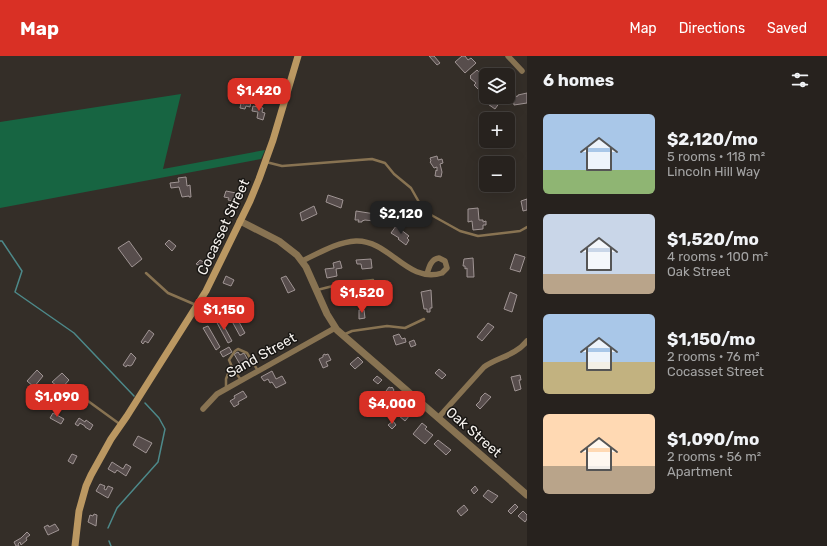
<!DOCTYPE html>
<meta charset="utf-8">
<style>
body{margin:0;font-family:Rubik,sans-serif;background:#332f2b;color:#f1f3f6;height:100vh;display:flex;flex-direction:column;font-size:15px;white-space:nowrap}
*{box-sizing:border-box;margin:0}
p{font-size:13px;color:#a4a4a4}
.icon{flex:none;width:22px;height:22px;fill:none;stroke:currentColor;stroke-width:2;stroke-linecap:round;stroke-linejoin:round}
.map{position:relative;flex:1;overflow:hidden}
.side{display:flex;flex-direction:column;background:#27221e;width:300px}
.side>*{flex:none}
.controls{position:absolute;left:479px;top:12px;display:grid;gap:8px}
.controls a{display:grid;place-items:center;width:36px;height:36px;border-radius:6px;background:#27221e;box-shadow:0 4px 16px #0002,0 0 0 1px #433f3c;font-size:20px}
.price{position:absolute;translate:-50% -34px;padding:0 9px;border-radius:8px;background:#d93025;color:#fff;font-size:13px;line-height:26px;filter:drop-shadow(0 1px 2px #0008)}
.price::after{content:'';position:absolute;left:50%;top:24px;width:12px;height:9px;margin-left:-6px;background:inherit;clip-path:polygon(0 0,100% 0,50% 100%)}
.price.selected{background:#222;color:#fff}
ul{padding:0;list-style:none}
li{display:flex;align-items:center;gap:12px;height:100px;padding:0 16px}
li span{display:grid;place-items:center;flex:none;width:112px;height:80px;border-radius:6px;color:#555}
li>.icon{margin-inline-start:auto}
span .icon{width:48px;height:48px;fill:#fffc;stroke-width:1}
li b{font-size:17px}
h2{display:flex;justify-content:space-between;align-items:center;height:48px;padding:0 16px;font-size:17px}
header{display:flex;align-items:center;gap:24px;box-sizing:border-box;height:56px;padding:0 20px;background:#d93025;color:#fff}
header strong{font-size:19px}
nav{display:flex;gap:22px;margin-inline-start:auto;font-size:14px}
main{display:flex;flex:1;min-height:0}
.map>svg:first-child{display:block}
</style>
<header>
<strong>Map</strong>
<nav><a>Map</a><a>Directions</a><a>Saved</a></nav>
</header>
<main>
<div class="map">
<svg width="527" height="490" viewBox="0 0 527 490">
<rect width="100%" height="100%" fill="#342e28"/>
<path fill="#176542" d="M181,38L163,113L265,94L261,103L0,152V66Z"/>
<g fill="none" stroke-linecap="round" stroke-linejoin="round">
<path stroke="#4d898a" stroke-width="1.5" d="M0,185H2L22,215L15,236L74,277L134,340
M108,472L117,452L158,406L165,373L159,362L145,347
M109,485L111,490"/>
</g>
<path fill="#574d4c" stroke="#a09594" d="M429,0H434L440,7L437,9Z
M462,0H465L468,4L471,2L476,7L465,17L455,6Z
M477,14L484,21L486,19V30L481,34L480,33L479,34L474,29L476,27L470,22L471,21L470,20Z
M527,37V47L514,49L513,41L518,40V39Z
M245,40L252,41L250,51L246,50L245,53L240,52L241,47L244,48Z
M487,41H495L500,46L495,53L485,46L487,43Z
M253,50L263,52L262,56L265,57L263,64L257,62L258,56L252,55Z
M437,100L438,104L442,103L443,107L440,108L442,116L441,121L435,120L436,114L437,115V111L434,112L430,106L431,105L430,102Z
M186,121L187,130L190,129L191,141H189V140L182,141L179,131L171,132L170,127L179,126L178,122Z
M226,135L236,137L234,145L228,144L229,142L224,141Z
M328,139L343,144L341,152L326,146Z
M527,143V154L523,155L521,145Z
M314,150L317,158L302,165L300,157Z
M478,152L479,164H483V166L486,165V169H483V173L473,174L472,165L468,166V153Z
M356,155L375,158L374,165L365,164L362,165V166H358L359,164H355Z
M396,170L409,180L407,182L409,184L406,189L398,183L399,182L391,177Z
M169,184L176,190L172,195L165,188Z
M129,185L142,203L132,211L118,192Z
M515,198L525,201L520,216L510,213Z
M473,202L474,221H467V212L465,213V210H463L464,203Z
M371,203L372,212L362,213L361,208H357L356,204Z
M200,204L207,208L205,212L196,208Z
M340,205L342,212L336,213L337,220L327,222L325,213L334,212L333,207Z
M226,220L234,224L231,230L223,227Z
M286,220L295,234L288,237L281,222Z
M342,230L344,234L341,235L343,241L336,244L333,233Z
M431,234L432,252H430V256H427V253H424L421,236Z
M510,236L517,239L512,256L504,253Z
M359,254H364L365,262L359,263Z
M233,255L245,277L240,280L228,258Z
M220,263L232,285L228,287L216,265Z
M488,267L494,271L482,285L477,281Z
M208,270L220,291L216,294L203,272Z
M149,274L154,278L148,287L145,285L143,288L141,286Z
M399,278L402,283L405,282L406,286L396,289L393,280Z
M414,284L416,289L411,291L409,286Z
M229,291L232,296L223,301L220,296Z
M238,296L240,299L244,297L249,306L241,310L234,298Z
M131,297L136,302L132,309L130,310L127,309L126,311L123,309Z
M325,298V299L328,298L331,304L326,306L328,310L323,312L319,303L323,301V299Z
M358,301L363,306L355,313L350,308Z
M439,313L446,319L442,323L435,317Z
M37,314L43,320L34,331L27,325Z
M272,315L276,323L282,320L286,327L276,332L272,326L270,327L268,323L264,325L261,321Z
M62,317L69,324L61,333L52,326Z
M520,319L521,324H519L521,333L515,335L511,321Z
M377,320L382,324L378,328L373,324Z
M389,331L391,332L392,331L394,334L391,339L394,341L391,346L388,343L389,341L387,340L389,337L386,335Z
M243,335L247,341L238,346L239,348L234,351L230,345L235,342L234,340Z
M485,337L491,341L480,353L476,349L480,345L481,341Z
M386,347L389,350L383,356L380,353Z
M403,353L410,359L405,365L398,359Z
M53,357L64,363L61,368L50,362Z
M79,362L85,366L86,364L93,369L90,374L85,371V370L80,367L78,370L75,368Z
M393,365L396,369L392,373L388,369Z
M422,367L427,371L425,373L433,379L425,388L413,378Z
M138,380L152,387L146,397L133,389Z
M438,384L451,394L446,399L434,388Z
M72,398L77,400L73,408L68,405Z
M112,406L123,413L126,408L131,411L126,420L117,414L115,417L108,413Z
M100,428L105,430L104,433L106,434L108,430L113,432L108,442L96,435Z
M475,430L478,434L474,438L471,434Z
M488,434L498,440L492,447L483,440Z
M515,448L518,451L511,458L508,455Z
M464,449L468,454L461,460L457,455Z
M523,455L527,459V463L525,466L518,460Z
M94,458L97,459L96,470L88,466L90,459L93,460Z
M55,468L59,474L48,479L44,471L48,469L49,471Z
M27,476L30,479L26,482L27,484L21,489L20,486L18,488L19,490H16L14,486L21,482Z"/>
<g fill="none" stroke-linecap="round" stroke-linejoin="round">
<path stroke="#887352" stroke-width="2.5" d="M266,106L282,110L372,103L385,107L394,118L411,132L424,155L460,175L478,180L520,175L527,171
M146,217L168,237L196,249
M317,234L345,227L373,224
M343,279L352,275L387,270L405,272L424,263
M241,324L233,313L229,304L235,295L238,293L247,297L258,315
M226,333V323L231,310
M44,338C51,345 61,351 70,343C73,341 74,339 77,337L121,369"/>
<path stroke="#887352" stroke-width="5.5" d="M508,0L522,15
M302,205C319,197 337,186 356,185C390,184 407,228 442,217L447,212L445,205L439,202C431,203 429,211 427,218
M203,353L217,338L335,272
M438,362L484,311C498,301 515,300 527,285"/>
<path stroke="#887352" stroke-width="7" d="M240,165L279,185L297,199L306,211L327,258L337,274L527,439"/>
<path stroke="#bb9862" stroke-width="7" d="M75,490L79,455L86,430L91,419L111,383L127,360L206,235L250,145L259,123L273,84L298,0"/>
</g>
<g text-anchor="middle" stroke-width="3" stroke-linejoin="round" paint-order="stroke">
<g font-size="14" fill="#f7f3ef" stroke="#191714">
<text transform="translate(223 171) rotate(-65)" y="5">Cocasset Street</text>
<text transform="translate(261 299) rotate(-29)" y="5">Sand Street</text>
<text transform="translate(474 376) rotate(41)" y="5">Oak Street</text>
</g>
</g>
</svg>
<div class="controls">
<a><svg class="icon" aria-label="layers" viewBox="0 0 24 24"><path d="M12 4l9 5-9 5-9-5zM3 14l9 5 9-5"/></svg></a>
<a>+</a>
<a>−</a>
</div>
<b class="price" style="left:259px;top:56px">$1,420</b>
<b class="price selected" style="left:401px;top:179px">$2,120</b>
<b class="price" style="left:362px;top:258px">$1,520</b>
<b class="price" style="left:224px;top:275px">$1,150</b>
<b class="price" style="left:57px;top:362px">$1,090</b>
<b class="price" style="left:392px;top:369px">$4,000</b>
</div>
<section class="side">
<h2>6 homes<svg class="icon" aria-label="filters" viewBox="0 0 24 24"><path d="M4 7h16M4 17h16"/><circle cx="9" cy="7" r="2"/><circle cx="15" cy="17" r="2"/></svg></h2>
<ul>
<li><span style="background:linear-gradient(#a9c7e8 70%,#8fb573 0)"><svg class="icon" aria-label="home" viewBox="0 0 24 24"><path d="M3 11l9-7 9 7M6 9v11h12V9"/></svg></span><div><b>$2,120/mo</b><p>5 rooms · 118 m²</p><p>Lincoln Hill Way</p></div></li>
<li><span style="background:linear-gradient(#c9d6e8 75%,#b9a48a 0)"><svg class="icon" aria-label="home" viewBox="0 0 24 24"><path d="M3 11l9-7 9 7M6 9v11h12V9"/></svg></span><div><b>$1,520/mo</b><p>4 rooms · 100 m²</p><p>Oak Street</p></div></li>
<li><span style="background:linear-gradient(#a9c7e8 60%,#c2b280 0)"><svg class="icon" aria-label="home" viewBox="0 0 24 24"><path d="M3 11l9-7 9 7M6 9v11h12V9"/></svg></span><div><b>$1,150/mo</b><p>2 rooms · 76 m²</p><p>Cocasset Street</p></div></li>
<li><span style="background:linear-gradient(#ffd9b3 65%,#b9a48a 0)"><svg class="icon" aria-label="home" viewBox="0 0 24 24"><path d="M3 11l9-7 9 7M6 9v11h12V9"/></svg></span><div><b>$1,090/mo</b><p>2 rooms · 56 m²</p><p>Apartment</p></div></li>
</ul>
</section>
</main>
